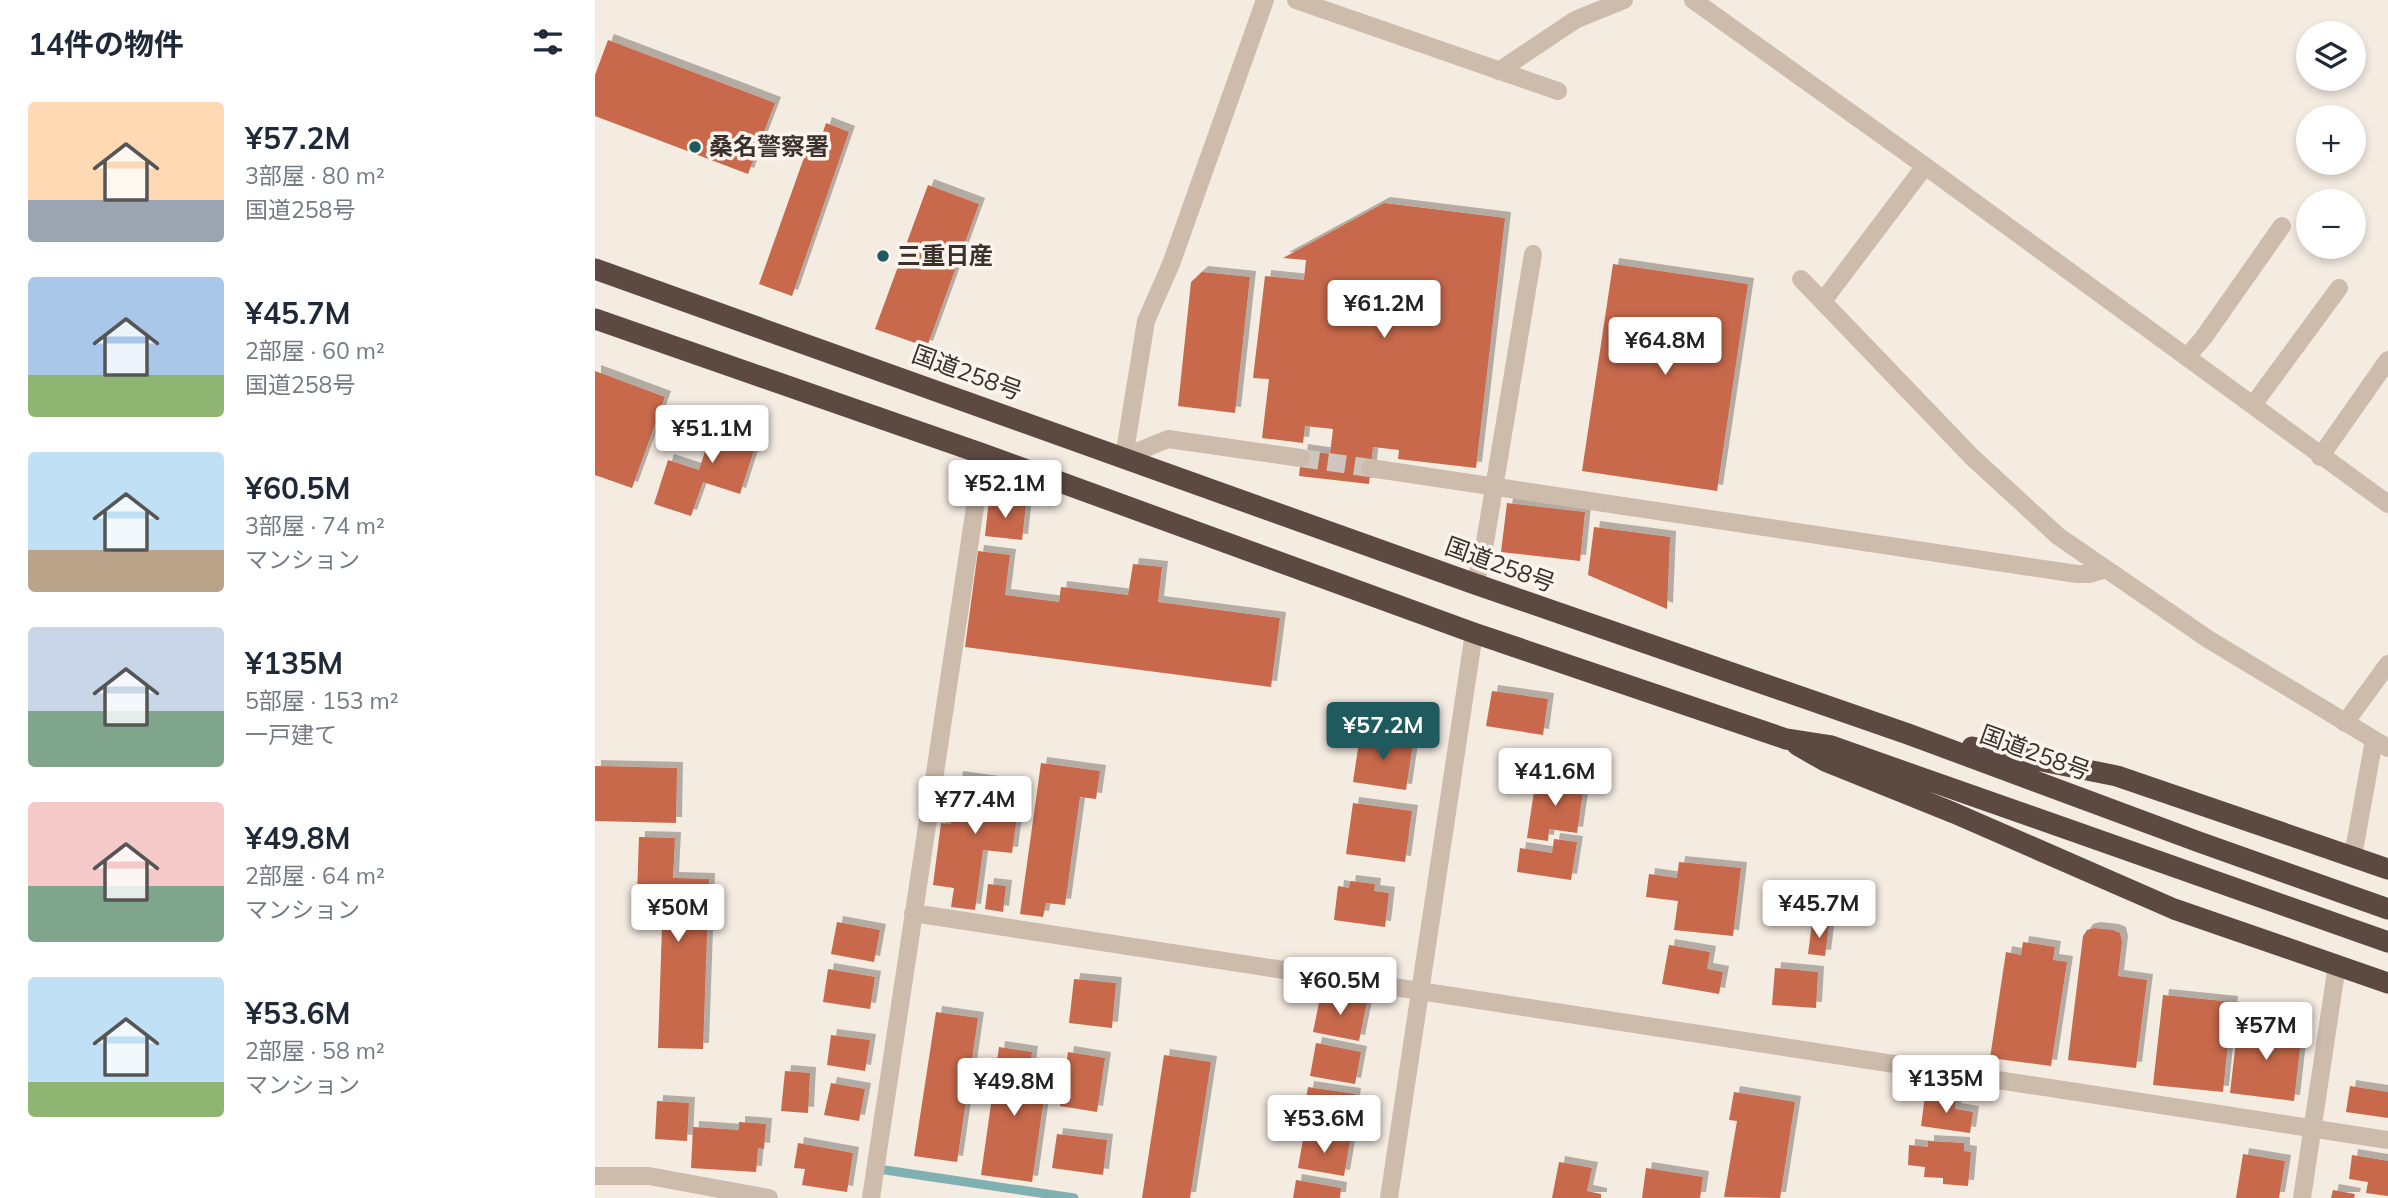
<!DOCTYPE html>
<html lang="ja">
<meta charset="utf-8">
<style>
body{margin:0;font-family:Mulish,"Noto Sans JP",sans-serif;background:#f2f2f3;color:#1f2937;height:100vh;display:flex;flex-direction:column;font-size:26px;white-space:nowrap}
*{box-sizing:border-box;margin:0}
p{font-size:23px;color:#747a83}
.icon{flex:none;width:38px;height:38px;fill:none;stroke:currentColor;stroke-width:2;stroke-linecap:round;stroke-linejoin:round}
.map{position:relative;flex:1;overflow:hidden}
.drawer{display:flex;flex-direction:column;background:#fff;width:595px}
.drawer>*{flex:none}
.buttons{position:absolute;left:1701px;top:21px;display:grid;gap:14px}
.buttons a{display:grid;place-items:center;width:70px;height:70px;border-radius:50%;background:#fff;box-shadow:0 4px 10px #0003;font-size:35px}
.price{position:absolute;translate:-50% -60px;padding:0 16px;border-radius:7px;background:#fff;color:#222;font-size:23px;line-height:46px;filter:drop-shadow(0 2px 4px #0008)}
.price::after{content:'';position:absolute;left:50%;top:42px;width:21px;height:16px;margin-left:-10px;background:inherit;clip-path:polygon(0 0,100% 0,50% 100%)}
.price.current{background:#1f5a5e;color:#fff}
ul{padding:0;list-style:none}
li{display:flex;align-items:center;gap:21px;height:175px;padding:0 28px}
li span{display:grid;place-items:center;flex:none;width:196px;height:140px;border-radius:7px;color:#555}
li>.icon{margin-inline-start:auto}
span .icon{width:84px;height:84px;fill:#fffc;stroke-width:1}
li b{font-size:30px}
h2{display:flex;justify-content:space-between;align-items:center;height:84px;padding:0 28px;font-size:30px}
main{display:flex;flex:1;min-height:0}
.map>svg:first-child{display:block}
</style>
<main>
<section class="drawer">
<h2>14件の物件<svg class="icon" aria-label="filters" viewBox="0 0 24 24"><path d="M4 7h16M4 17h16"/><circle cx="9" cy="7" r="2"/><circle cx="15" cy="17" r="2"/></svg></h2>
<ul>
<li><span style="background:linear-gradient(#ffd9b3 70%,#9aa5b1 0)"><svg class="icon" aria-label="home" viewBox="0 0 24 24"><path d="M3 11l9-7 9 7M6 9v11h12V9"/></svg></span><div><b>¥57.2M</b><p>3部屋 · 80 m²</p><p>国道258号</p></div></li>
<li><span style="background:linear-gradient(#a9c7e8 70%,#8fb573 0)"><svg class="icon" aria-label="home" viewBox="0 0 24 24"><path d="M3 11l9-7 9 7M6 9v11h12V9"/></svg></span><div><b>¥45.7M</b><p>2部屋 · 60 m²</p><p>国道258号</p></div></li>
<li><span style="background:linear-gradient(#bfe0f5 70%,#b9a48a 0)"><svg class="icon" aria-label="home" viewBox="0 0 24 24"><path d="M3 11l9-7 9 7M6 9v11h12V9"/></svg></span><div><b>¥60.5M</b><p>3部屋 · 74 m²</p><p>マンション</p></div></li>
<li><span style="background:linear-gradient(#c9d6e8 60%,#7fa58c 0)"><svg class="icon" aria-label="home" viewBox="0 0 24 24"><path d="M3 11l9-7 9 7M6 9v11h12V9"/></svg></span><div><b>¥135M</b><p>5部屋 · 153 m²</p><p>一戸建て</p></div></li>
<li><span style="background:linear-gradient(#f6c9c9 60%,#7fa58c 0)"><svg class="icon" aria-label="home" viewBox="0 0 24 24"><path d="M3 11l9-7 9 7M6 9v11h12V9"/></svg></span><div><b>¥49.8M</b><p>2部屋 · 64 m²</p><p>マンション</p></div></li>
<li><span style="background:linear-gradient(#bfe0f5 75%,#8fb573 0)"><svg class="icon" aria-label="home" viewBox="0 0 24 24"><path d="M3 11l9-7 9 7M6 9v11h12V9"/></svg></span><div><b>¥53.6M</b><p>2部屋 · 58 m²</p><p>マンション</p></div></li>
</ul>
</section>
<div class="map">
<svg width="1793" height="1198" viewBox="0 0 1793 1198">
<defs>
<filter id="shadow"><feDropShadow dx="6" dy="-6" stdDeviation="0" flood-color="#0004"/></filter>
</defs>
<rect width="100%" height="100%" fill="#f4ebe1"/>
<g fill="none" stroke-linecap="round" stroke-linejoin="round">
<path stroke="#7fb0b2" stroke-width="9" d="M290,1170L479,1198"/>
</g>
<path fill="#c8694b" filter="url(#shadow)" d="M13,40L180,103L153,174L0,116V75Z
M231,123L254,132L197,296L164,284L216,138L225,141Z
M333,185L384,204L332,347L280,329Z
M789,203L910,218L881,468L803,459L804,450L778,447L774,484L704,476L707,450L735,454L738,429L710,426L708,443L667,438L674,379L658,378L670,276L709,280L711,260L688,258Z
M1018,264L1153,284L1122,491L987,471Z
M607,272L655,277L640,413L583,406L596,282Z
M0,371L70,397L37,488L0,475Z
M123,411L167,425L145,494L108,482L96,516L59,504L73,460L104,470Z
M394,499L431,504L427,540L390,536Z
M912,503L990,512L985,561L906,552Z
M999,527L1075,537L1072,609L993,575Z
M383,551L415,555L410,595L464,602L466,587L533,595L538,564L567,567L563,602L685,618L676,687L370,647Z
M897,691L953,699L948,735L891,726Z
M765,735L818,743L811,790L758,782Z
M446,763L505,771L501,799L485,797L470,905L451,903L448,917L425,914Z
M0,766L82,768L81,823L0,821Z
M362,777L426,786L417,853L388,850L380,910L356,907L359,888L338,885L346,823L356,824Z
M941,778L989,785L982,833L954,829L953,841L932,838Z
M758,803L817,811L810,862L751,854Z
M44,837L80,838L78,878L114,879L108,1049L63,1048L68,896L42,895Z
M959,839L982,842L976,880L922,872L925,848L957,853Z
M1084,862L1146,868L1138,936L1079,930L1083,901L1051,897L1054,874L1082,878Z
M755,881L780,884L779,891L794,893L790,927L739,920L743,886L754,888Z
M393,884L411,886L408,912L390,909Z
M242,922L285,930L279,962L236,954Z
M1217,923L1234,925L1230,956L1213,954Z
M1499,928L1518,930L1525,933L1527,942L1523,976L1552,980L1541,1068L1473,1060L1488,936L1492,930Z
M1428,942L1460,947L1458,960L1472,962L1456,1066L1395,1058L1411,952L1426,955Z
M1074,945L1115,952L1112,969L1128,972L1124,994L1067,984Z
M1180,968L1223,972L1221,1008L1177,1005Z
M233,969L280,977L275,1009L228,1002Z
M479,979L521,983L517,1028L474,1023Z
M726,993L772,1002L764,1041L718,1032Z
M1568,995L1637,1002L1628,1092L1558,1085Z
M341,1012L383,1018L362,1162L319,1156Z
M1643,1023L1707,1031L1699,1101L1635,1093Z
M236,1035L275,1040L270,1071L232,1065Z
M721,1043L766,1052L760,1084L715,1076Z
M404,1047L437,1052L434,1074L452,1077L437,1182L386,1175Z
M473,1052L510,1058L502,1112L465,1106Z
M569,1055L616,1062L595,1198H547Z
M190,1071L215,1073L213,1113L186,1111Z
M236,1083L270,1089L264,1121L229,1115Z
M1755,1086L1793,1092V1118L1751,1112Z
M713,1087L760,1094L754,1131L707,1123Z
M1139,1092L1200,1102L1185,1198L1129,1197L1142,1121L1134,1120Z
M1330,1096L1361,1100L1360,1109L1378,1112L1375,1133L1326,1126Z
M62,1101L94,1103L92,1141L60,1139Z
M144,1122L171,1124L169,1149L163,1148L161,1172L96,1168L98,1127L144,1130Z
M462,1134L512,1140L508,1175L457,1168Z
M709,1134L755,1141L749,1176L703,1168Z
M1333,1141L1369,1143V1151L1376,1152L1373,1186L1348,1184V1178L1329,1177L1330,1167L1313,1165L1314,1145L1333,1147Z
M203,1143L258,1153L252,1192L207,1185L210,1169L199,1168Z
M1648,1154L1690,1161L1684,1198H1641Z
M1757,1155L1793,1161V1196L1771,1193L1773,1182L1754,1179Z
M964,1162L997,1168L992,1191L1006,1194V1198H957Z
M1051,1168L1108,1177L1105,1198H1047Z
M701,1180L746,1188L745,1198H698Z
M1738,1190L1760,1194L1759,1198H1736Z"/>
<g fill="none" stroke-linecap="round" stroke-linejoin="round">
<path stroke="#cfc6bd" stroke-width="18" stroke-dasharray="18 9" stroke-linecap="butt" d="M706,458L775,468"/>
<path stroke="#cdbbac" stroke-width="18" d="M701,0L963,91
M1098,0L1330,166L1793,504
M904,71L980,20L1029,0
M1206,279L1377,457L1463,536L1613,639L1793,748
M1228,301L1330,166
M1592,357L1609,337L1687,226
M1658,405L1744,288
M529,457L551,321L576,264L670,0
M529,457L573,439L706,458
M1725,457L1793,360
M775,468L1482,574H1495L1511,569
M880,584L889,548L938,254
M1750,723L1793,664
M1758,856L1779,740
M318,913L1793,1140
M0,1176H54L174,1198
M276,1198L388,454
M794,1198L879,633
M1707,1198L1742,965"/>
<path stroke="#5c4a42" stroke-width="21" d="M0,269L880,584L1313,734L1604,842L1793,909
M0,319L388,454L879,633L1191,739L1236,746L1793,942
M1202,745L1230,761L1359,813L1579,909L1793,983
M1377,747L1522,776L1793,869"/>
</g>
<g fill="#1f5a5e" stroke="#fbf5ee" stroke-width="2.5">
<circle cx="100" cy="147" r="7"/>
<circle cx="288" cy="256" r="7"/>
</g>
<g text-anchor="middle" stroke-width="7" stroke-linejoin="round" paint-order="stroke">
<g font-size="24" font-weight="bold" fill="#3b302b" stroke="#fbf5ee" text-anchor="start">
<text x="114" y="155">桑名警察署</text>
<text x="302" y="264">三重日産</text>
</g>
<g font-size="24" fill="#3b302b" stroke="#fbf5ee">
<text transform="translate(372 373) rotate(20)" y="8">国道258号</text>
<text transform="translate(905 565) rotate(20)" y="8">国道258号</text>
<text transform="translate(1440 753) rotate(20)" y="8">国道258号</text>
</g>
</g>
</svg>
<div class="buttons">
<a><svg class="icon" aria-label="layers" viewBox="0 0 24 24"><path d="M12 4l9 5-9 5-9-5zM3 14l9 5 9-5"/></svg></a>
<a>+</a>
<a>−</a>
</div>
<b class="price" style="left:789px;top:340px">¥61.2M</b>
<b class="price" style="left:1070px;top:377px">¥64.8M</b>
<b class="price" style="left:117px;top:465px">¥51.1M</b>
<b class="price" style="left:410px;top:520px">¥52.1M</b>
<b class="price current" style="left:788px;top:762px">¥57.2M</b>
<b class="price" style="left:960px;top:808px">¥41.6M</b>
<b class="price" style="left:380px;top:836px">¥77.4M</b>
<b class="price" style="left:1224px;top:940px">¥45.7M</b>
<b class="price" style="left:83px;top:944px">¥50M</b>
<b class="price" style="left:745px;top:1017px">¥60.5M</b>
<b class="price" style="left:1671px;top:1062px">¥57M</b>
<b class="price" style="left:1351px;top:1115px">¥135M</b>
<b class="price" style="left:419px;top:1118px">¥49.8M</b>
<b class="price" style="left:729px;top:1155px">¥53.6M</b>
</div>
</main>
